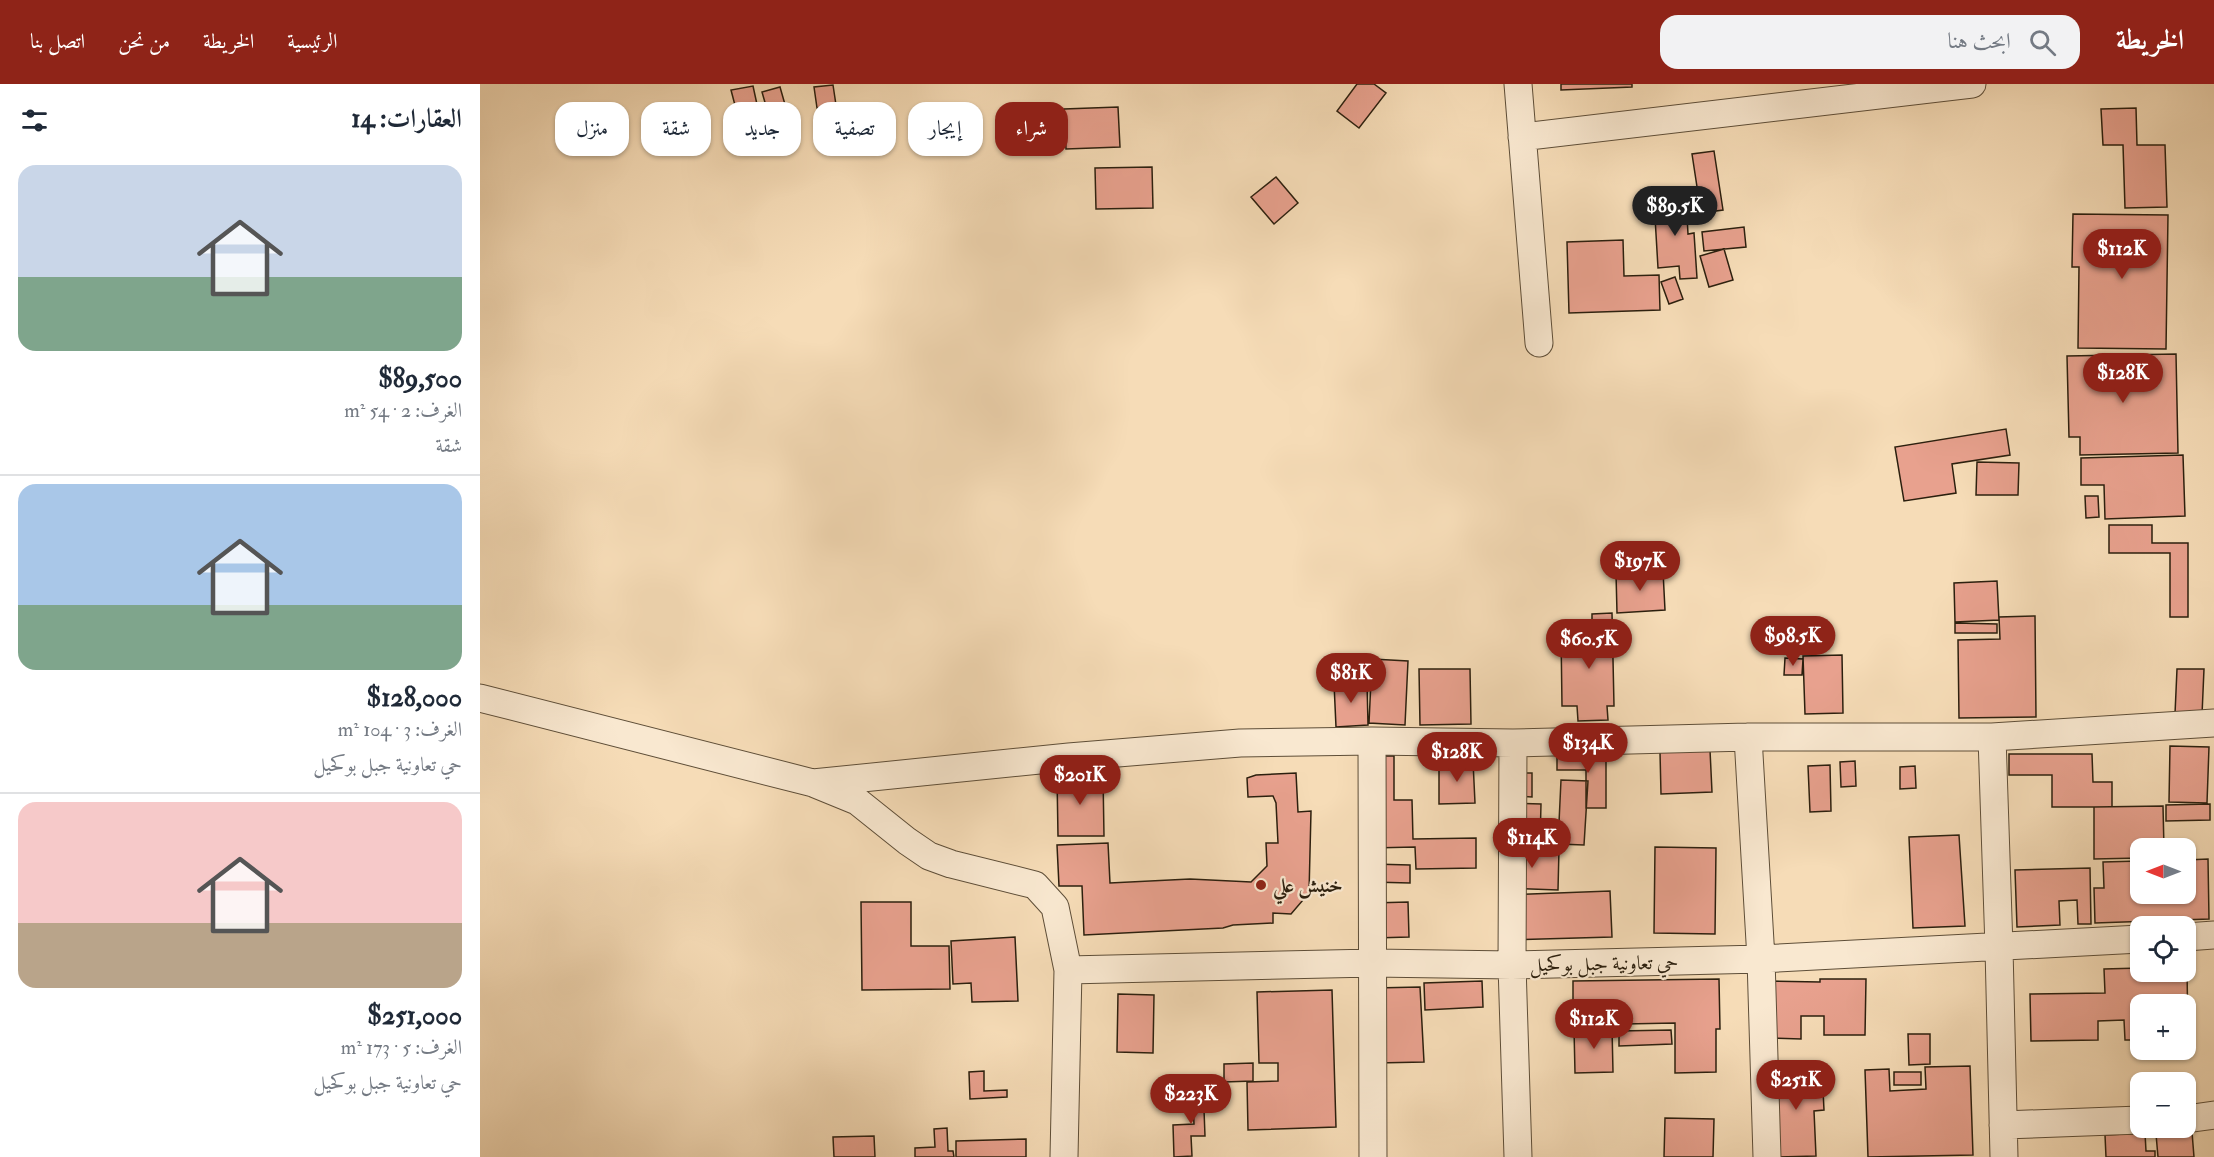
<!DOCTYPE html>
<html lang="ar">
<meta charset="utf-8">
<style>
body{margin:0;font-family:"IM FELL Double Pica",Amiri,serif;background:#f2f2f3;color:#1f2937;direction:rtl;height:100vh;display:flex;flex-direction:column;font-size:22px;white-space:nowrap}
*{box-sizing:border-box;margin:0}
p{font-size:20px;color:#747a83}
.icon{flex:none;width:33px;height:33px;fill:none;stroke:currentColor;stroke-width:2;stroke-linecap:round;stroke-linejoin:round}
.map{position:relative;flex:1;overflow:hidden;direction:ltr}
.details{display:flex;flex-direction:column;background:#fff;width:480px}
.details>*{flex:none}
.guide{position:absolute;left:18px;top:18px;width:570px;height:54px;direction:rtl;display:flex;gap:12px}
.needle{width:39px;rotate:270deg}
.controls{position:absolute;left:1650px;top:754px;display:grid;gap:12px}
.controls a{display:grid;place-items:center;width:66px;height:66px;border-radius:12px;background:#fff;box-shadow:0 2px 4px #0004;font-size:30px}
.price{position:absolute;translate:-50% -51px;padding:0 14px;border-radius:21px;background:#8f2418;color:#fff;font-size:20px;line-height:39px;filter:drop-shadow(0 2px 3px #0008)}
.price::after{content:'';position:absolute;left:50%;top:36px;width:18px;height:14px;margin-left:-9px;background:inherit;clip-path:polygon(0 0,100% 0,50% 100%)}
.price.active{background:#222;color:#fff}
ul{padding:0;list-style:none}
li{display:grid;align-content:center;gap:12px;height:318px;padding:0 18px}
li+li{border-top:2px solid #e0e1e3}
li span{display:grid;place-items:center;height:186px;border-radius:18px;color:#555}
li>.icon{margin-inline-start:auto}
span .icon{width:108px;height:108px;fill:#fffc;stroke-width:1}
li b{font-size:26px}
h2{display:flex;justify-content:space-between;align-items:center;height:72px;padding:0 18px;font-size:26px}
.chip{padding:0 21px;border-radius:18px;background:#fff;box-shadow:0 2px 4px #0004;font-size:21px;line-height:54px}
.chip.active{background:#8f2418;color:#fff}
header{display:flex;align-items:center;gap:36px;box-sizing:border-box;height:84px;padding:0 30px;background:#8f2418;color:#fff}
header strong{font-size:28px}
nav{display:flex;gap:33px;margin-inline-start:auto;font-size:21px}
.search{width:420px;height:54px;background:#f2f2f3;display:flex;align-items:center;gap:15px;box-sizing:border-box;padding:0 21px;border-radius:18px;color:#747a83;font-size:22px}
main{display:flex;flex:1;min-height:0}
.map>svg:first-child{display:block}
</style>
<header>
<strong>الخريطة</strong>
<div class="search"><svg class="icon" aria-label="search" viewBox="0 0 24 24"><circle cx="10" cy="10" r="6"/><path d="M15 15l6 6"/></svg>ابحث هنا</div>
<nav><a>الرئيسية</a><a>الخريطة</a><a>من نحن</a><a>اتصل بنا</a></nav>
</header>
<main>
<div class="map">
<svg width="1734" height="1073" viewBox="0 0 1734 1073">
<rect width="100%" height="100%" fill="#f6dcb7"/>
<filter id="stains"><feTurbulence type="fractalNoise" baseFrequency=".00333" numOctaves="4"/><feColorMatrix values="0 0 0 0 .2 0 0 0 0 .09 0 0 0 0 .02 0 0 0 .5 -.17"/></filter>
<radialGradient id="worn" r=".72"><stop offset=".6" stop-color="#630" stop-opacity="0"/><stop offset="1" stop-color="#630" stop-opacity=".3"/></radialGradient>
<path fill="#e8a18e" stroke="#2b1f0e" stroke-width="1.5" d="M877,0H894L906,9L879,44L857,27Z
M1081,0H1152V3L1081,6Z
M353,1L356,21L337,24L334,3Z
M273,2L278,25L257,29L251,6Z
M300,3L306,24L288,29L282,8Z
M638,23L640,63L586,65L584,25Z
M1656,24L1657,61H1685L1687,123L1645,124L1643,61H1623L1621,25Z
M1234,67L1243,126L1221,129L1212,70Z
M672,83L673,124L616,125L615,84Z
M796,93L818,119L794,140L771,113Z
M1206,114L1208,150L1214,149L1217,194L1200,195L1199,182L1178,184L1174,116Z
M1593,130L1688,131L1686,265L1598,264L1599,183H1592Z
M1264,143L1266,163L1224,167L1222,148Z
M1143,156L1144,192L1179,191L1180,226L1089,229L1087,158Z
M1244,165L1253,196L1229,203L1220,172Z
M1195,193L1203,215L1189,220L1181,198Z
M1696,270L1698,369L1600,371V353H1589L1587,272Z
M1526,345L1530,371L1472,380L1476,409L1424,417L1415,363Z
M1703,371L1705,432L1625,435L1624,401H1601V374Z
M1497,378L1539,379L1538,411H1496Z
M1605,412H1618L1619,433L1606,434Z
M1629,441H1672V459H1708V533H1690V469H1629Z
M1183,487L1185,526L1137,529L1136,489Z
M1517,497L1519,536L1475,538L1474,499Z
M1132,529L1134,622H1127L1128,636L1098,637L1097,622H1082L1081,549L1112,548V530Z
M1555,532L1556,633L1479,634L1478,556L1520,555L1519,533Z
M1475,539L1517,540V549H1475Z
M1362,571L1363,629L1325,630L1323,572Z
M1305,574L1323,575L1322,591H1304Z
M892,575L928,577L925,641L889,639Z
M939,585H990L991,640L940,641Z
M1697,585H1724L1722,631L1695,630Z
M887,598L888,641L856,643L854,599Z
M1690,662L1729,663L1727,719L1689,718Z
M1230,666L1232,708L1181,710L1180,668Z
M1126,668V724H1106V686H1077V669Z
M1529,670H1612L1613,698H1632V723H1572V691H1529Z
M890,672H914V716H932L933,755L996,754V784L936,785L935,763L891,764Z
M993,677L995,719L959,720V678Z
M1375,677L1376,702L1361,703L1360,678Z
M1350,681L1351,727L1330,728L1328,682Z
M1435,682L1436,704L1420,705V683Z
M816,689L818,728L831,727L829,809L811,830L793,829V839L753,841L743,844L604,851L602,802H579L577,761L628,759L630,799L710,795L771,798L787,782L786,759H798L796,719L793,712L768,713L767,694L776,691Z
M1031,689H1052V713L1031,712Z
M577,692H623L624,752H578Z
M1081,696L1108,697L1104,761L1078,760Z
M1029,719L1061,720L1060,759L1028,758Z
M1730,720V736L1686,737V721Z
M1683,722L1684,765H1660V774L1614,775V723Z
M1479,751L1485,842L1433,844L1429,753Z
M1175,763L1236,764L1235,850L1174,849Z
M1025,764L1079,765L1078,806L1024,804Z
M1728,775L1729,835L1615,839L1614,804H1624L1623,778L1660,777V810H1706V776Z
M892,780L930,781V799L891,798Z
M1610,784L1611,840H1598L1597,816L1579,817L1580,841L1537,843L1535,786Z
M1130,807L1132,853L1029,856L1027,811Z
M381,818H431V862H469L470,905L382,906Z
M928,818L929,853L894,854L892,819Z
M535,853L538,917L492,918L491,899L473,900L471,857Z
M1660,884V888H1706V884H1707L1708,955H1706V921H1660V956H1645L1644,936L1618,937V956L1551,957L1550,910L1625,909L1624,885Z
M1239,895L1240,945H1236V988L1195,989V939L1093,941V897Z
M1340,895H1386L1385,951H1344V932H1321V955L1290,954V897L1340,898Z
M1002,897L1003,923L945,926L944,899Z
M940,903L944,978L896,979L894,904Z
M852,906L856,1043L768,1046L767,998L798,997V979H779L777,908Z
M638,910L674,911L673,969L637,968Z
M1132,944L1133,988L1095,989L1094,945Z
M1191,946L1192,960L1139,962V947Z
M1428,950H1450V980L1429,981Z
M773,979V997L744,998V980Z
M1490,982L1493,1071L1388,1073L1385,986L1409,985L1410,1007L1446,1005L1445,983Z
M1342,986L1344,1026L1334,1027L1336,1072L1297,1073L1290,987Z
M504,987V1007L527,1006V1013L490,1015L489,988Z
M1414,988H1441V1001H1414Z
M712,999H723L725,1052H711L712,1072L694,1073L693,1041L714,1040Z
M1185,1034L1234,1035L1233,1073H1184Z
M467,1044L468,1067H473L474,1073H435V1064L455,1063L454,1045Z
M1712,1048L1714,1073H1678L1676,1050Z
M1665,1049L1666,1067H1675V1073H1626L1625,1051Z
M394,1052L395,1073H354L353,1053Z
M546,1055V1073H476V1057Z"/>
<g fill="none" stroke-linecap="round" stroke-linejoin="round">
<g stroke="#5e4e38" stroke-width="29">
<path id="street" d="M1038,0L1059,259
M1042,53L1492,0
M0,614L333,699L377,717L427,757L449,772L471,780L555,801L575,823L588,886L584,1073
M1268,653L1281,875L1287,1073
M1512,653L1519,864L1524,1073
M892,657L893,1073
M1033,659L1032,881L1038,1073
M333,699L589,673L760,659L892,657L1033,659L1268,653H1512L1734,639
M1706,853L1734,851
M588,886L893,879L1032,881L1281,875L1660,855
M1706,1035L1734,1031
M1523,1041L1660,1036"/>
</g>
<use href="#street" stroke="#f9e8d0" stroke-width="27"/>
</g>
<circle fill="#8f2418" stroke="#f9e8d0" stroke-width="2" cx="781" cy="801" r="6"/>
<g text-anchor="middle" stroke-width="4.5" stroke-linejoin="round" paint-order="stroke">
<g font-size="20" font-weight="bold" fill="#2b1f0e" stroke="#f9e8d0" text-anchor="start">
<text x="793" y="808">خنيش علي</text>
</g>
<g font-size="20" fill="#2b1f0e" stroke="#f9e8d0">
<text transform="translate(1124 879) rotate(-1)" y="7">حي تعاونية جبل بوكحيل</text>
</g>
</g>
<rect width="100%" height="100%" filter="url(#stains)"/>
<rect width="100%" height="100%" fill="url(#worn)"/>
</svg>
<div class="controls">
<a><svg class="needle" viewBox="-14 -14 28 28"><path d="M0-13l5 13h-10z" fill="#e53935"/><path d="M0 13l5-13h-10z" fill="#747a83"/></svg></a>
<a><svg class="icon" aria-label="locate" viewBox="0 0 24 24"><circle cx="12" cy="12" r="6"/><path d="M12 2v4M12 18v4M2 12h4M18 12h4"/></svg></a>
<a>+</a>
<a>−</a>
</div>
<b class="price active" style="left:1195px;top:153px">$89.5K</b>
<b class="price" style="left:1642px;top:196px">$112K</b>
<b class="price" style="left:1643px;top:320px">$128K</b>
<b class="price" style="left:1160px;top:508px">$197K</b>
<b class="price" style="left:1313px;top:583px">$98.5K</b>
<b class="price" style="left:1109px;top:586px">$60.5K</b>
<b class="price" style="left:871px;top:620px">$81K</b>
<b class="price" style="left:1108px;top:690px">$134K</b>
<b class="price" style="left:977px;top:699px">$128K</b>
<b class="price" style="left:600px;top:722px">$201K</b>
<b class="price" style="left:1052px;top:785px">$114K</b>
<b class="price" style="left:1114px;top:966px">$112K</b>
<b class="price" style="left:1316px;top:1027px">$251K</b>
<b class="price" style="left:711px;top:1041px">$223K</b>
<div class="guide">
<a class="chip active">شراء</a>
<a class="chip">إيجار</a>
<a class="chip">تصفية</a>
<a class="chip">جديد</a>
<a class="chip">شقة</a>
<a class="chip">منزل</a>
</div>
</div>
<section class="details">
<h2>العقارات: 14<svg class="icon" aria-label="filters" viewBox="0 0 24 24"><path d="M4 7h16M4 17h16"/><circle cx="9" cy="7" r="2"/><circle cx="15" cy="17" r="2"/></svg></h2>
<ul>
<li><span style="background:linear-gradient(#c9d6e8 60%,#7fa58c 0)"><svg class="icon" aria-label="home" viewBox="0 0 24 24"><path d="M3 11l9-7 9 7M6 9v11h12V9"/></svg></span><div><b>$89,500</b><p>الغرف: 2 · 54 m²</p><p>شقة</p></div></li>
<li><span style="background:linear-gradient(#a9c7e8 65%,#7fa58c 0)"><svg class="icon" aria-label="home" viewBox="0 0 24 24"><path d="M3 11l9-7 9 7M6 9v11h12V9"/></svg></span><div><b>$128,000</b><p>الغرف: 3 · 104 m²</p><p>حي تعاونية جبل بوكحيل</p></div></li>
<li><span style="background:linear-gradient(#f6c9c9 65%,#b9a48a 0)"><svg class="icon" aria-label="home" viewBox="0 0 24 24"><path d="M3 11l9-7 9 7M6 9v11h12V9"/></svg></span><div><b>$251,000</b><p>الغرف: 5 · 173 m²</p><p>حي تعاونية جبل بوكحيل</p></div></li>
</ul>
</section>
</main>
